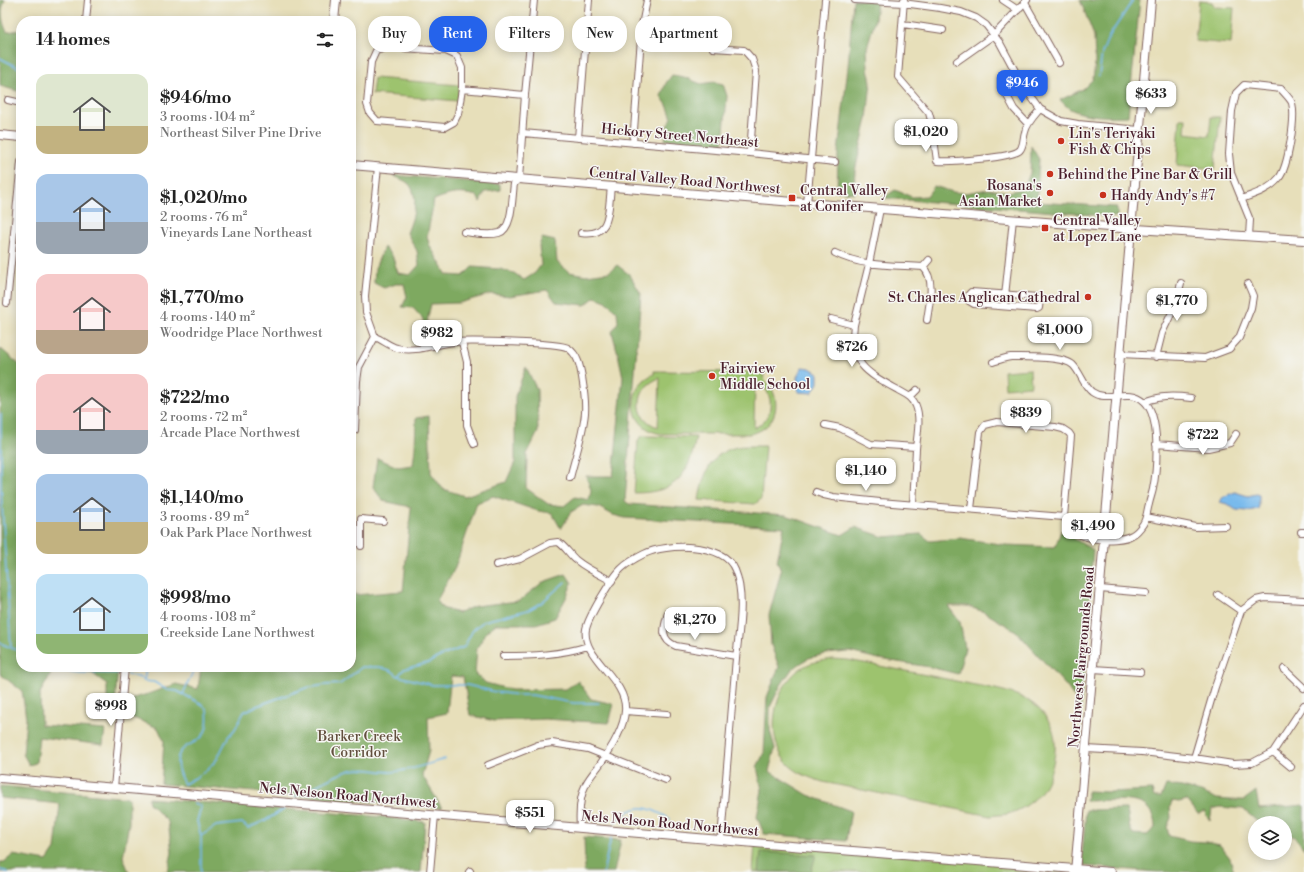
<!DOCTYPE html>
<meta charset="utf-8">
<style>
body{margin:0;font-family:"Libre Bodoni",serif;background:#f6f6f6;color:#222;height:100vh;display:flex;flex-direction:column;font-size:15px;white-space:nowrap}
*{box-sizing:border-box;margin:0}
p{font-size:13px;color:#767676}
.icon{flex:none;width:22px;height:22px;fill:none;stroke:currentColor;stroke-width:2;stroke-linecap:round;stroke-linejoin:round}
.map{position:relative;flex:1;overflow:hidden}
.details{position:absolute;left:16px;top:16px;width:340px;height:656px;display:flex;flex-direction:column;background:#fff;border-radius:16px;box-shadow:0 2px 10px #0003}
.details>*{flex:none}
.top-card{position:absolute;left:368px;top:16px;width:380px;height:36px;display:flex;gap:8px}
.controls{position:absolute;left:1248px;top:816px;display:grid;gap:8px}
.controls a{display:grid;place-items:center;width:44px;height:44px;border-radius:50%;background:#fff;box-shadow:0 2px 10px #0003;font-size:20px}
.price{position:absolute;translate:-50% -34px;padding:0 9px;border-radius:8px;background:#fff;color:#222;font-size:13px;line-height:26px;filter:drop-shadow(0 1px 2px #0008)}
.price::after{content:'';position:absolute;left:50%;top:24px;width:12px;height:9px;margin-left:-6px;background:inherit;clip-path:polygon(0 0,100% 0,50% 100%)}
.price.on{background:#2563eb;color:#fff}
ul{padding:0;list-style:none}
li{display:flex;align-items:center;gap:12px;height:100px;padding:0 20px}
li span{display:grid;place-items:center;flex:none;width:112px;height:80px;border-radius:12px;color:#555}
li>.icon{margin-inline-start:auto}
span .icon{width:48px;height:48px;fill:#fffc;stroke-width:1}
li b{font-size:17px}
h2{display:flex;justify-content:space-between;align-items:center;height:48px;padding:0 20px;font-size:17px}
.pill{padding:0 14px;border-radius:16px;background:#fff;box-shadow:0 2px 10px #0003;font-size:14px;line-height:36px}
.pill.on{background:#2563eb;color:#fff}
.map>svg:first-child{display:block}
</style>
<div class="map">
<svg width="1304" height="872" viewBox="0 0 1304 872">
<rect width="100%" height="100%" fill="#f6f6f2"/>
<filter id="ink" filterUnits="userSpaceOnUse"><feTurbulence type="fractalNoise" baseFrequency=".025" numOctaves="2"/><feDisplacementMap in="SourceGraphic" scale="8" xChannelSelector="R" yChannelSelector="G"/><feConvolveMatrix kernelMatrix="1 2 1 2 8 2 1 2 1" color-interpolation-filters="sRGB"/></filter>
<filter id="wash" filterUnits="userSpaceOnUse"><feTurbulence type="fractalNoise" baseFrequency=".012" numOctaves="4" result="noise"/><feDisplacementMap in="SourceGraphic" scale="16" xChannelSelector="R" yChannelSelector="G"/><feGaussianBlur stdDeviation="0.9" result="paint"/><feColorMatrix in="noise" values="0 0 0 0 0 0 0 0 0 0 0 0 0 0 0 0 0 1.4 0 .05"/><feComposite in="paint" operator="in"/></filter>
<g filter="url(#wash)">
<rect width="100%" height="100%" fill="#e7dfba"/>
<path fill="#9dc36e" stroke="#74714c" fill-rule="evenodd" d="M1199,1L1212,2L1215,7L1234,8L1231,44L1195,41Z
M374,78L459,85L458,101L372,94Z
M1211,117H1220L1215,169L1177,165L1180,119H1186L1185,133L1209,136Z
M1030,369L1031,386L1005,388L1004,371Z
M654,371L764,372V379C785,398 777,430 749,434H663C629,431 623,387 654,374ZM660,378L658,427C632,419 635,386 660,378ZM755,381C776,390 775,419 754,428Z
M642,436L696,437C689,477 675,493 634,493L638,440Z
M751,446H765L761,499L755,504L699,500C702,480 709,454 733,448C738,446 745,446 751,446Z
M832,659L848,660C889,668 929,675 970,684C986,687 1011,691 1025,699C1030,701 1036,706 1040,710C1059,730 1058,752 1049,777C1043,795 1026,809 1008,814C1002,815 995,815 990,816L823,782C810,778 796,773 786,762C765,737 773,688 800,669C809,662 821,661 832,659Z
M755,843L1111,872H753Z"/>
<path fill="#7ea961" stroke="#646446" d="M0,0H5C0,11 2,22 7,32L21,30V92L0,86Z
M853,0H877L875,19L867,48L868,68L871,82L867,119L855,171L854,193L837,191L838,152L848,67Z
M1080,0H1140L1128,116C1110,117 1086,117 1070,109C1067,107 1063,103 1060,100L1083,89L1093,79L1095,64L1094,36Z
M672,75L684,77L701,84L714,82L723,84L727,96L723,145L665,140L668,124L672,118L667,105L661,96L666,83Z
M1031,146L1039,159L1037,202L1116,207L1118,213L1116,217L883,198L895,190L912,197L927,196L934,186L953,192L965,193L989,189L1009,192L1024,188L1030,173Z
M392,175L500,184V190L485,192L480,202L477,196C460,192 451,193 434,200L427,237L430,246L447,275L463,276L472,267L500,269L514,273L524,280L535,273L541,265L539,246L542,238L555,241L557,262L569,272L586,275L609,272L617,265L630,275L641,294L625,501L629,504L786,515L842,535L855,527L884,537L921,534L930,541L960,538L1006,545L1055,547L1061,531L1093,550L1080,718L1076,700L1067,687L1016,631L984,612L967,606H948L960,622L965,648L958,674L929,667L879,659L849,652L826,654L809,658L792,669L781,685L770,707V731L775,748L769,771L808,795L851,811L846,841L764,834L757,817L762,790L757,767L764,753L767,697L779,667L771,645L769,615L781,571L777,561L784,527L625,518L613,515L598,507L583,505L571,512L561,529L552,513L538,511L493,496L477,503L455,568L437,600L442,608L458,613L475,606L519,601L543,582L566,574L572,583L566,598L555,618L536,624H496L487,631L477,648L475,674L486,683L512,690L566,689L578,681L591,699L614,704L609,723L545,719L494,721L470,715L463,677L451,676L447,713L428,717L429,751L422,775L442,808L161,784L164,741L158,728L131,717L133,698L148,694L176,684L198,689L201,667H351V538L354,595L403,591L411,507L383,501L373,487L377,458L398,467L413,465L415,448L416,418L429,416L431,473L443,489L465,496L506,482L515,462V396L526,367L537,390L538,432L527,454L526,488L548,504L564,506L575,497L589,500L591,490L586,476H613L623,377L618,354L612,332L618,322L617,312L606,301L595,297L585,305L556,302L547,290L510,296L491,294L459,303L431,304L424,334L423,319L413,308L402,307L407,297L404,284H396L384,288L374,283L375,268L384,247L392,255L398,273L410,275L419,265L417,251L407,233C413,218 420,198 409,184C405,180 397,178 392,175Z
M0,348L21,366V667H55L40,693L41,725L105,730L103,745L39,737L36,763L29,765L23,754L26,718L22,691L0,674Z
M83,667H118L115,704L107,702V684Z
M1166,785L1182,787L1201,792L1217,799L1231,800H1244L1256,791L1259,809L1304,805V849L1296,838L1285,832V823H1259L1243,809L1220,807L1212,809L1210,821L1204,811L1198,814L1187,800L1179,802L1172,801L1170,807L1171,818L1167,827L1169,836L1190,841L1206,842L1220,845L1230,858L1234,872H1157L1085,866L1082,857L1086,810L1126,809C1130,819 1127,824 1133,834L1147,835L1155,828C1155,819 1151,808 1142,804C1130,798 1100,801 1086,801L1088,791L1109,792L1152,790L1154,797H1161Z
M0,786L129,798V823L123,857L129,872H0V862H4L13,855L47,861L55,849L60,804L0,798Z
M148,798L384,817L425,822L421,872H163L168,871L172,852L168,822L149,803Z
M584,837L621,840L614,872H583L585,868Z
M761,852L816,855L811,872H759Z"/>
<path fill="#77b9ec" stroke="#606c8c" d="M802,367L810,368L818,373V383L812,393L798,392L797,377Z
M1235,492L1248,496L1256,494L1259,495V506L1258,509L1248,511L1236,510L1227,504L1220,502L1223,497Z"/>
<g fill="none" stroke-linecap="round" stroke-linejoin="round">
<path stroke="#77b9ec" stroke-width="1.5" d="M0,58L21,69
M1099,76L1102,53L1108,38L1133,0
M1,414V489L11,648
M0,643L21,652
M50,667C75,676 97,672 123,673
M113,667V673
M127,674L141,678L144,681L154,682L167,690L177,691L202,704L207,710C208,718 208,727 204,734C199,742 190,743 183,749C173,758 178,773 184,784L195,778L207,770L217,759L228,737L235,729L244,712L254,707L306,688L325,685L340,684L362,667H380L392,671L398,676L433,685H467L496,692L518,695H532L573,703H599
M398,676L404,669L428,663L441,656L464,647L473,630L484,621L528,610L541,603L565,582
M144,681L146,667
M183,694L195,667
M295,797C313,788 331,776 351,770C364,767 378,772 391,772C409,771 428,764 445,759
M194,803L201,807L197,821L201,836V872
M615,822C635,802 647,805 670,819
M201,836L216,826L242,823L248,828L266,820L284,809
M0,870L8,872
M603,872L611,838"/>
</g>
</g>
<g filter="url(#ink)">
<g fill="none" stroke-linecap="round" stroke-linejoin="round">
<g stroke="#81625d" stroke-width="8">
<path id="street" d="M855,0L903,3L940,8L961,12L976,18L986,25L1000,43L1022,84L1040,109L1061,121L1078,124L1139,130
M904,0L898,77L929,113L932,124L937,161C950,162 1013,158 1020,150C1024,145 1023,138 1025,132C1027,123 1034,116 1040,109
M1003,0L1018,10
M1025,3L1059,63
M86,21L88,0
M903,24L943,30
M388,47L446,51L457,56L462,68V89L458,114L454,122L445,127L377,121L370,113L367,104L371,62L376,51Z
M713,48L744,50L752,59L756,71L750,153
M957,61L994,35L1027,0
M462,89L525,95
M1005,92L1014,109L1028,124
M8,100L21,103
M523,133L750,153L835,162
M578,138L589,0
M633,143L642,25L647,0
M378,167L365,296L366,312L375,337C383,340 389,346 397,348C415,353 435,344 454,342C469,341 559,342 568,348C578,355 580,366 582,377C584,389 586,401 585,413C583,435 575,457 570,478
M1241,199C1255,194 1269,190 1279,178C1288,167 1296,118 1292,103C1290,98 1284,93 1281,89L1244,85L1236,93L1232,111L1229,154L1231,173L1250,220L1249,236
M807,204L825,0
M880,209L869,264L854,325C849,364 867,373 898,390C905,394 913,397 916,406C921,418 917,436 916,449C915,467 914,486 913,504
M464,232C475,233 488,236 499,233C513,229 512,196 514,184L519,179L525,95L534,0
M581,233C612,238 608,209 611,187
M835,253C862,267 894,265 923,267C936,280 929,304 927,320
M923,267L929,260
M971,292L1038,297L1040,299L1039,308L1037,309L974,304L969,301V294Z
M7,303L21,162
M1004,306L1013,219
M831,319L854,325
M462,342L467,362V425L474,444
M1120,354L1205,358L1229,349L1239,338L1251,308L1253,296L1248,284
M1156,357L1162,333L1175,306L1181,283
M910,397L917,390
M1145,402C1160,395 1176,396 1191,398
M825,425L840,428L871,444L916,447
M355,430L357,381L359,367L375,337
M1156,444L1208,448L1230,443L1236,434
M816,492L824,495L833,497L880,502L1064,517
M971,509L980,432L985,425L997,422L1055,427L1063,429L1069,433L1071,436L1064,517C1070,532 1081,537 1097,539C1106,540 1124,540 1132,535C1136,533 1141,527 1143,524C1147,518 1147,510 1149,504C1150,499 1152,494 1153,489C1157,469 1161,416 1144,401C1129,387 1107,403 1092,392C1083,385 1081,373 1073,365C1063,356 1024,357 1011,357C1004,358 999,360 993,362
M1146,517L1196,527L1226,526
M1301,532H1304
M361,546V519L383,521
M496,565L520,559L550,543L558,542C565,546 569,554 576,560C587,569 600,575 612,581
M1100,589L1146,593
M1218,595L1241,611
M668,613C664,627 659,639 676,646L736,656
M503,656C532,656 560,655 588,646
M1093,669L1140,672
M1284,669L1304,688
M625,711L667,714
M1086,749L1142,752L1194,758L1233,764L1252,763L1273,752L1304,705
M1273,752L1291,767
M1194,758L1215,687L1241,611L1256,600L1265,598L1304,600
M488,765L538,745L552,743L588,749L666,780
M114,788L125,667
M580,828C579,814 579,797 586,784C589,778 594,772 598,767C609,752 624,730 625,711C628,679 581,658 586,629C589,616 611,579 621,569C627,563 636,558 644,554C666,543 724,542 735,570C747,599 737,639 735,670C730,726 726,783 721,839
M430,872L435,815
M469,872L470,871"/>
</g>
<g stroke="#81625d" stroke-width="10">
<path id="secondary" d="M334,21L336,0
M0,135L21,137
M351,165L794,202L1121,228L1304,240
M0,778L755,843L1111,872
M1075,872L1151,0"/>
</g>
<use href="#street" stroke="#fff" stroke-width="6"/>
<use href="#secondary" stroke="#fff" stroke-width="8"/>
</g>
</g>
<g fill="#c8321e" stroke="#f6f6f2" stroke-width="1.5">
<circle cx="1061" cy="141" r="4"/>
<circle cx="1050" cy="174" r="4"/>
<circle cx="1050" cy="193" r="4"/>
<circle cx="1103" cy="195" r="4"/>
<rect x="788" y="194" width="8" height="8" rx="2"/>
<rect x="1041" y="224" width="8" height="8" rx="2"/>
<circle cx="1088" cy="297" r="4"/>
<circle cx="712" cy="376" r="4"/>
</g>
<g text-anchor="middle" stroke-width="3" stroke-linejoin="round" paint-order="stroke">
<g font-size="14" fill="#4a1f2b" stroke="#f6f6f2" text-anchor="start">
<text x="1069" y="138">Lin's Teriyaki<tspan x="1069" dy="16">Fish &amp; Chips</tspan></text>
<text x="1058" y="179">Behind the Pine Bar &amp; Grill</text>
<text x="1042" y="190" text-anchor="end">Rosana's<tspan x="1042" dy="16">Asian Market</tspan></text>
<text x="800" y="195">Central Valley<tspan x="800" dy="16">at Conifer</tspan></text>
<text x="1111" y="200">Handy Andy's #7</text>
<text x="1053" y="225">Central Valley<tspan x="1053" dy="16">at Lopez Lane</tspan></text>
<text x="1080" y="302" text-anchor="end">St. Charles Anglican Cathedral</text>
<text x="720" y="373">Fairview<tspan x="720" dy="16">Middle School</tspan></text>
</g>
<g font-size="14" fill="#4a1f2b" stroke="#f6f6f2">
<text transform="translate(680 135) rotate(5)" y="5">Hickory Street Northeast</text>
<text transform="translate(685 180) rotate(5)" y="5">Central Valley Road Northwest</text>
<text transform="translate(1081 657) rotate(-85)" y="5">Northwest Fairgrounds Road</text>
<text transform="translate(348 795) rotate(5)" y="5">Nels Nelson Road Northwest</text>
<text transform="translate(670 823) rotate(5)" y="5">Nels Nelson Road Northwest</text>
</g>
<g font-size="14" fill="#63503f" stroke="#f6f6f2">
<text x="359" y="741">Barker Creek<tspan x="359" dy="16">Corridor</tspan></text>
</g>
</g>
</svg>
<div class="controls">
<a><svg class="icon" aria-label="layers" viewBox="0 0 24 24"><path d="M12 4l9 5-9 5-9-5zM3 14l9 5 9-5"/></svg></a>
</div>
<b class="price on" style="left:1022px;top:104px">$946</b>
<b class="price" style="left:1151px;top:115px">$633</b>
<b class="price" style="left:926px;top:153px">$1,020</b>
<b class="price" style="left:1177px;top:322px">$1,770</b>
<b class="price" style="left:1060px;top:351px">$1,000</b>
<b class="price" style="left:437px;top:354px">$982</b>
<b class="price" style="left:852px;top:368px">$726</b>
<b class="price" style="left:1026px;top:434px">$839</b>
<b class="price" style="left:1203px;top:456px">$722</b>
<b class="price" style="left:866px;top:492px">$1,140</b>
<b class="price" style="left:1093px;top:547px">$1,490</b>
<b class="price" style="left:695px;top:641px">$1,270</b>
<b class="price" style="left:111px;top:727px">$998</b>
<b class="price" style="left:530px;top:834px">$551</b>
<div class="top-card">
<a class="pill">Buy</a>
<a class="pill on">Rent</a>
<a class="pill">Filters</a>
<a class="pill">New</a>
<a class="pill">Apartment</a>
</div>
<section class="details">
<h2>14 homes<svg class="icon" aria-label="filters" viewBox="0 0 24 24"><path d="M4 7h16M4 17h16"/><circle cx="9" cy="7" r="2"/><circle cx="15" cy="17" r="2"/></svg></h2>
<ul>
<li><span style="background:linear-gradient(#dfe7d0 65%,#c2b280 0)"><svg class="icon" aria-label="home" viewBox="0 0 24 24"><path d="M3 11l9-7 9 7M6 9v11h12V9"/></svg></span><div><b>$946/mo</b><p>3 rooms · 104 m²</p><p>Northeast Silver Pine Drive</p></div></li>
<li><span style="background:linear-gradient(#a9c7e8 60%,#9aa5b1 0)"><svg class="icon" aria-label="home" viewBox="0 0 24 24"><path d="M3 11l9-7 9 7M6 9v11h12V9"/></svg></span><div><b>$1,020/mo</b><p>2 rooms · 76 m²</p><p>Vineyards Lane Northeast</p></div></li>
<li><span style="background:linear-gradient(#f6c9c9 70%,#b9a48a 0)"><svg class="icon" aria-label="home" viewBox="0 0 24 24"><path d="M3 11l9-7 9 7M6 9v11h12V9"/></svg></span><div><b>$1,770/mo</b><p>4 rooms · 140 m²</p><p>Woodridge Place Northwest</p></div></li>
<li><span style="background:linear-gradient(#f6c9c9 70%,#9aa5b1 0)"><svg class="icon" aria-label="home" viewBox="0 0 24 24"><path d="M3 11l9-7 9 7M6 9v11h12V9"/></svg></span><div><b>$722/mo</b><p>2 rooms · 72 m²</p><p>Arcade Place Northwest</p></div></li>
<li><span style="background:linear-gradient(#a9c7e8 60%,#c2b280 0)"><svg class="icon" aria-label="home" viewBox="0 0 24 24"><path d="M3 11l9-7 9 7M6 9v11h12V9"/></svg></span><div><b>$1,140/mo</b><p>3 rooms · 89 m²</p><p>Oak Park Place Northwest</p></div></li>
<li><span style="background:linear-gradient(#bfe0f5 75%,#8fb573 0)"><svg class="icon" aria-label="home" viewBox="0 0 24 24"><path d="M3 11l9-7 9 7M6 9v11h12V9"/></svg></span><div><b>$998/mo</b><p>4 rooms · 108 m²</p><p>Creekside Lane Northwest</p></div></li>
</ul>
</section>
</div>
